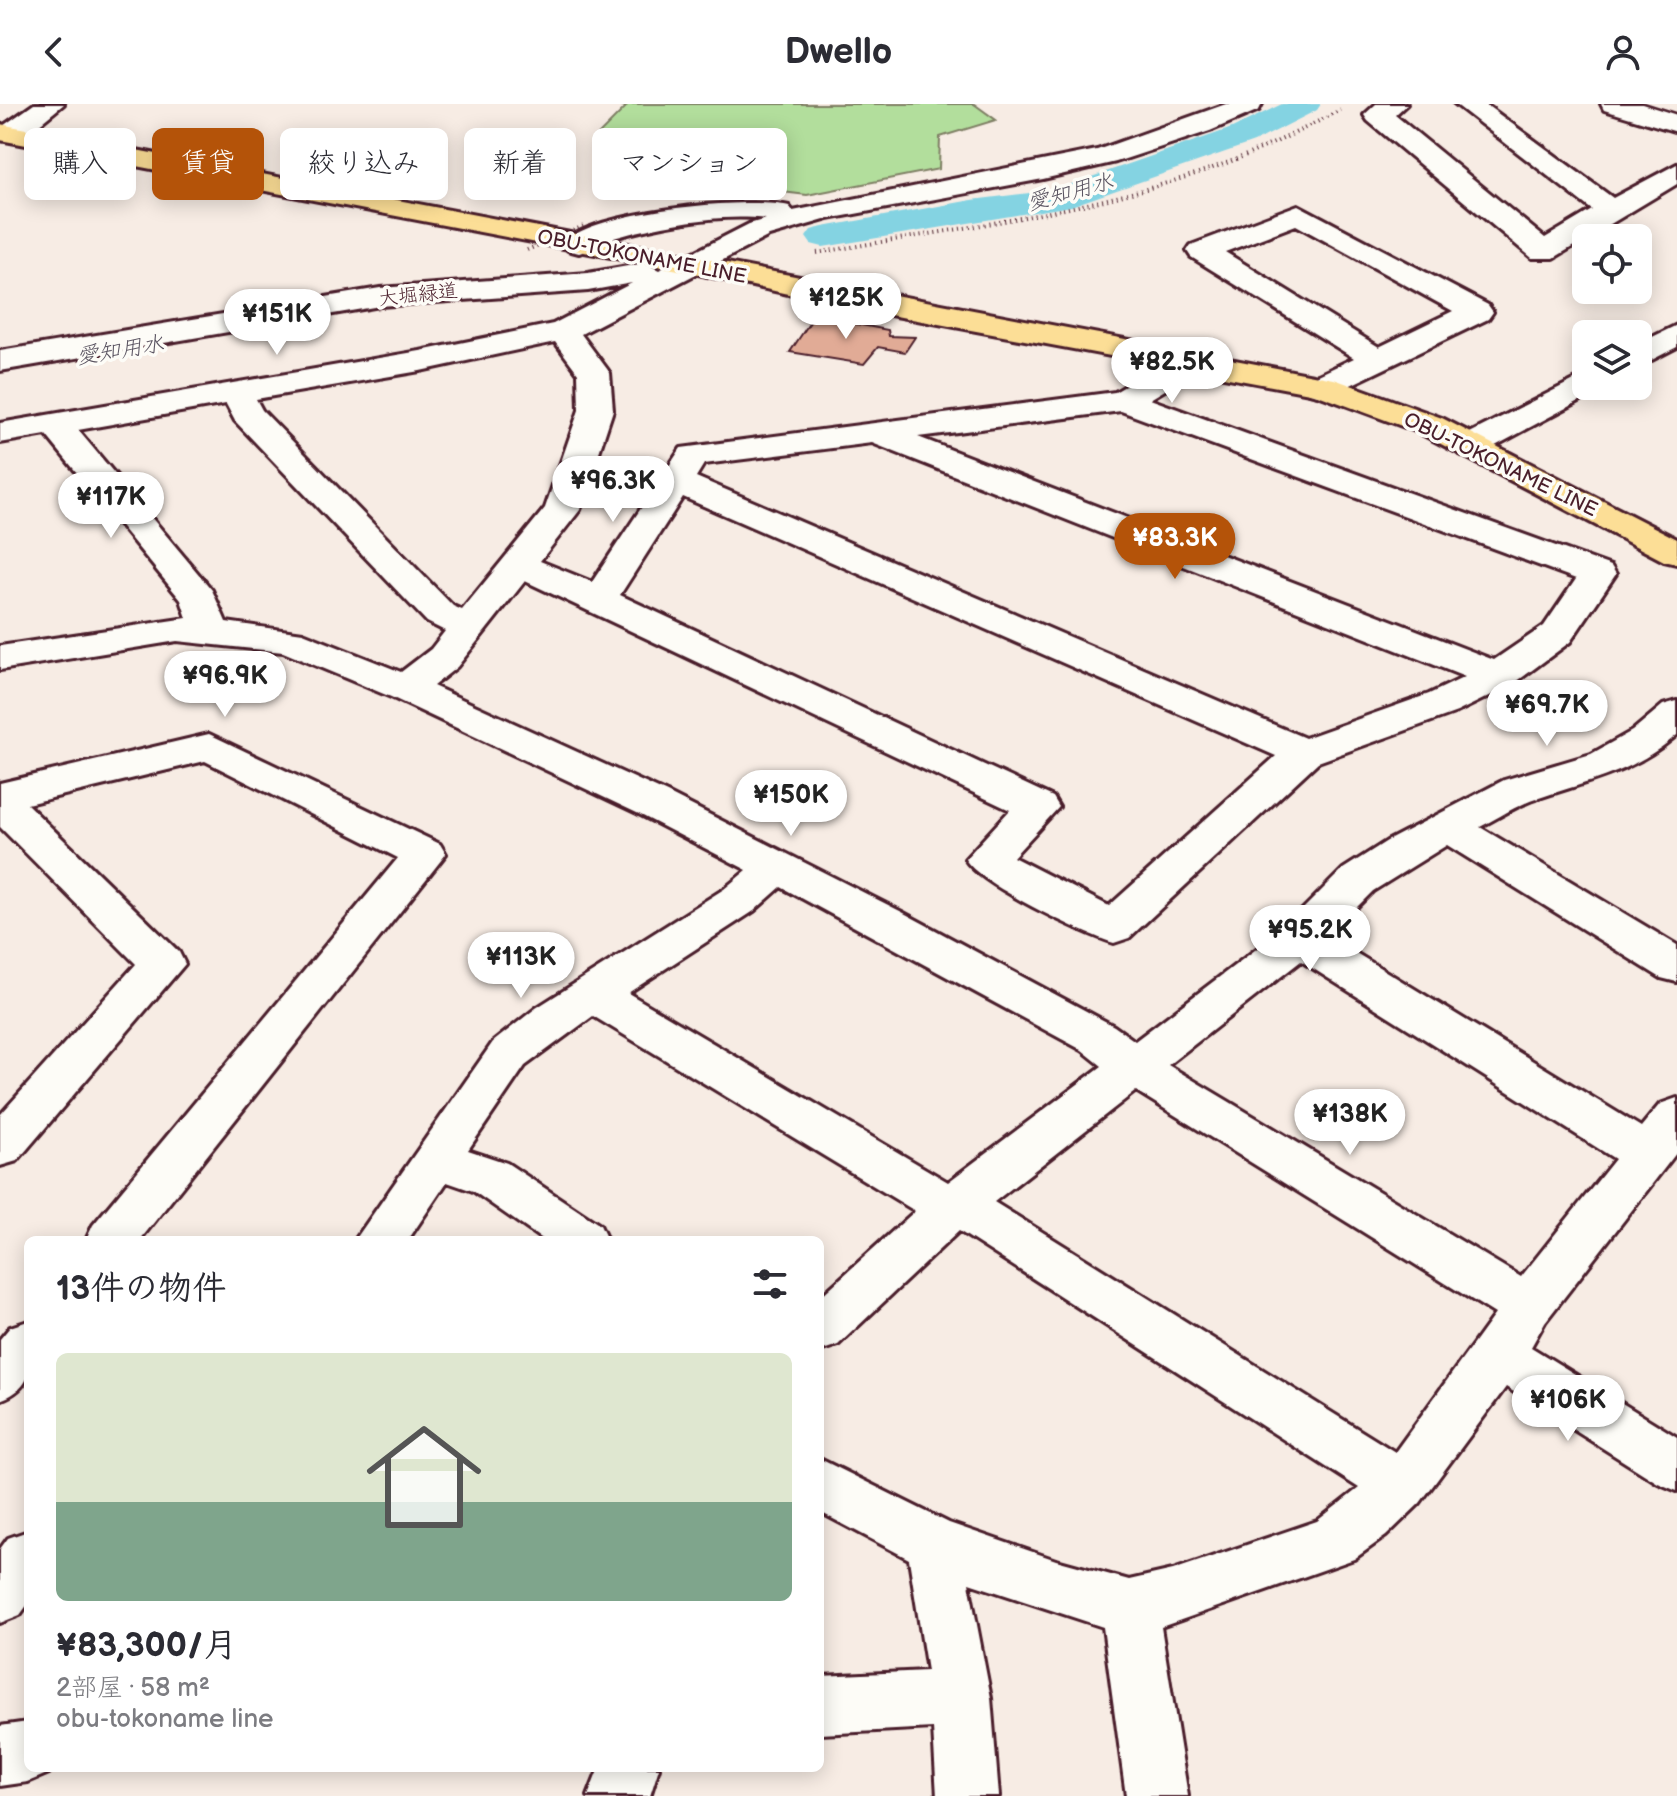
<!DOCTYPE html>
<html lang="ja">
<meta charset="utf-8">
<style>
body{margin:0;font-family:"Balsamiq Sans","Klee One",sans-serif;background:#f2f2f3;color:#2b2b33;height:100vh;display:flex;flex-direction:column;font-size:30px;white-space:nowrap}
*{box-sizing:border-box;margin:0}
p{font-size:26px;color:#7c7c81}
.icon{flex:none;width:44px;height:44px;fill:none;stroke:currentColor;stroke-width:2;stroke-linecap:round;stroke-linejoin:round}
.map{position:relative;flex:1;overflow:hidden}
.side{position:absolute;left:24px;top:1132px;width:800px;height:536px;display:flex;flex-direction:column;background:#fff;border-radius:12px;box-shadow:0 4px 20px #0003}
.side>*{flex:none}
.top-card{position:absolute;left:24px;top:24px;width:800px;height:72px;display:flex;gap:16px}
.fabs{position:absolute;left:1572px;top:120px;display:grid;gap:16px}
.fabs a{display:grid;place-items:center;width:80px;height:80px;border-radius:12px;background:#fff;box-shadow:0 4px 20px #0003;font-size:40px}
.price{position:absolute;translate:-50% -68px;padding:0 18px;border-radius:28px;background:#fff;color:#222;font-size:26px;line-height:52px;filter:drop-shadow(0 2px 4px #0008)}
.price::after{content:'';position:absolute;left:50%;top:48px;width:24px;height:18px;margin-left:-12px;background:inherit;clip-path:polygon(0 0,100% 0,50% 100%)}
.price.active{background:#b45309;color:#fff}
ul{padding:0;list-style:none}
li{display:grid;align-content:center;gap:16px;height:424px;padding:0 32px}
li span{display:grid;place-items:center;height:248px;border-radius:12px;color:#555}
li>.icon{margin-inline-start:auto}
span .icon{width:144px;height:144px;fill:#fffc;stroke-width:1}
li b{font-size:34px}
h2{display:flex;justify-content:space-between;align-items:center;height:96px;padding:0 32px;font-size:34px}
.tag{padding:0 28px;border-radius:12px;background:#fff;box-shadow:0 4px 20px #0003;font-size:28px;line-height:72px}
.tag.active{background:#b45309;color:#fff}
header{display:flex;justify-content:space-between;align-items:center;height:104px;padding:0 32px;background:#fff;font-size:36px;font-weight:700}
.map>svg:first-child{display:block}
</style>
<header><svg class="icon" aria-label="back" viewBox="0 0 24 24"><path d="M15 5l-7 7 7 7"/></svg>Dwello<svg class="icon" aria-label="person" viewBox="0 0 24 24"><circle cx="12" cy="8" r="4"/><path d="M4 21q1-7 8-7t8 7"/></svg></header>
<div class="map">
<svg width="1677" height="1692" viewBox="0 0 1677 1692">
<rect width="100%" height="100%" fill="#f7ece4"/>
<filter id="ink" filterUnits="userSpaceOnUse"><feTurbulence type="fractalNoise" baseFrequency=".0125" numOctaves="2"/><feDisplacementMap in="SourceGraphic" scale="16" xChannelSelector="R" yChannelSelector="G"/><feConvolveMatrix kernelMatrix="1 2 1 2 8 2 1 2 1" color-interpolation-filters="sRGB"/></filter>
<g filter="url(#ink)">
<path fill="#b2de9c" stroke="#7e7e64" stroke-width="2" d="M617,0H974L996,16L940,33L939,65L807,91L757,85L599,30L626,3Z"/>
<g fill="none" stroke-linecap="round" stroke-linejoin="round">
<path fill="#84d3e2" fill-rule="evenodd" d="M1282,0H1321L1317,6L1254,38L1071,102L823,143L811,140L806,133L811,126L823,123L972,96L1054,86L1232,24Z"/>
</g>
<path fill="#e1ab96" stroke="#4a1f2b" stroke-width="2" d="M814,212L888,226L889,232L915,233L905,248L878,243L864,260L790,248Z"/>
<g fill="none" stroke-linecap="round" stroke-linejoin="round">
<g stroke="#4a1f2b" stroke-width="6">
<path id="minor" d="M34,0H64L20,36H0V24Z
M1226,0H1262L1259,6L1210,27L1116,58L1043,75L828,115L769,132L581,230L610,269L613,306L580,406L540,457L592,478L681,344L1115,288L1181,249L1192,246L1203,249L1208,256L1203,263L1150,295L1611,462L1616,470L1570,538L1512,581L1457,608L1318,658L1129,834L1114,839C1082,829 980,781 965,755L1010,706L525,477L457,563L433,582L667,689L902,808L1114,922L1135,937L1284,824L1343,765L1387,737L1504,676L1591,650L1632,627L1663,601L1677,597V631C1631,670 1591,676 1536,695C1517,701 1498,714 1480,723L1677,841V878L1661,874L1447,741L1373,787L1328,832L1641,1023L1660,1000L1677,994V1048L1545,1218L1531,1243L1677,1333V1387L1658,1379L1506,1283L1420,1399L1386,1432L1354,1455L1161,1523L1188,1692H1126L1103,1523L969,1479L991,1594L999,1692H937L933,1624L820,1630V1572L927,1567L909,1455L820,1408V1355L949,1419L1056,1456L1129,1476L1173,1466L1317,1417L1359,1384L959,1127L838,1241L820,1247V1193L915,1107L593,912L525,962L468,1046L507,1059L600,1121L607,1136H543L473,1087L447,1078L408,1136H355L493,938L536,904L724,785L747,766L637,709L391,593L283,548L177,537L0,566V542L187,514L181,496L46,331L0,339V319L420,247L553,220L632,179L588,187L380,202L0,267V247L380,184L588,169L645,159L659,166L749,120L766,115C717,109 654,122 607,136C597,139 590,146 579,149L568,146L564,140C587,107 750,92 789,102L793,107L1097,46ZM555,238L578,269L579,306L545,404L462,506L453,502L262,306L256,295L420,267ZM226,300L235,317L427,518L445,527L431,545L401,568L303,529L226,518L212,486L78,326ZM1121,307L1576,475L1544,522L1494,556L918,333ZM872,339L1465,573L1429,590L1305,634L696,373L704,360ZM683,393L1276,652L1109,802L1013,753L1059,703L1053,693L620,491ZM781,783L1082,946L1102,962L948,1078L628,889L754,807ZM1301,857L1615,1055L1521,1173L1168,961ZM1136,987L1495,1210L1395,1348L994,1098Z
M1376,0H1407L1395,11L1545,134L1592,106L1455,0H1485L1613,94L1677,60V80L1554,154H1532L1368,17L1364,11Z
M1601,0H1642L1677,11V28L1604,6Z
M1298,101L1488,201L1493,208L1488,215L1334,289L1322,292L1310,289L1306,282L1310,275L1354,254L1191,153L1187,147L1191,141ZM1296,121L1453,207L1379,243L1225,148Z
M1677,221V243L1638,263V240Z
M1586,270V282H1601L1598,287L1482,349L1470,352L1458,349L1453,342L1458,335Z
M209,630L440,740L446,750L140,1136H86L93,1121L398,754L205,657L27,700L179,848L185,860L17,1057L0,1062V1011L136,860L0,723V679Z
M28,1217C28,1254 41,1281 0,1296V1235L10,1223Z
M28,1427V1500L20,1511L0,1519V1445L8,1434Z
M28,1618V1664H51L49,1669L28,1678L0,1682V1622Z
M599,1664H659L650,1692H588Z"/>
</g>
<g stroke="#4a1f2b" stroke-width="6">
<path id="major" d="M0,20L1334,275L1442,314L1677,435V460L1664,457L1418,328L1315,290L842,202L694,169L0,36Z"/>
</g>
<path stroke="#4a1f2b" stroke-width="4" stroke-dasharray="1 4" stroke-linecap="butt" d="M817,149C951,125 1089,109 1218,62C1260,47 1300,27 1340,6"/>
<use href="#minor" fill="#fdfcf7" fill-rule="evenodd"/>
<use href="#major" fill="#fcde96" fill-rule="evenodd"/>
<path stroke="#4a1f2b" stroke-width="4" stroke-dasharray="1 4" stroke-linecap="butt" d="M527,146L584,122"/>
</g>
</g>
<g text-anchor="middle" stroke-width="7" stroke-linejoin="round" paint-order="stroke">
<g font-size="20" fill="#4a1f2b" stroke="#fdfcf7">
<text transform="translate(642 152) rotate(11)" y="7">OBU-TOKONAME LINE</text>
<text transform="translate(418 190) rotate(-6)" y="7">大堀緑道</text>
<text transform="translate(1501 360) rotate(26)" y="7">OBU-TOKONAME LINE</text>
</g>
<g font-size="22" font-style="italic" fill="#5b5562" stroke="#fdfcf7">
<text transform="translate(1070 87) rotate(-15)" y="8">愛知用水</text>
<text transform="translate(120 245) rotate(-9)" y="8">愛知用水</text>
</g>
</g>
</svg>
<div class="fabs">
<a><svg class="icon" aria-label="locate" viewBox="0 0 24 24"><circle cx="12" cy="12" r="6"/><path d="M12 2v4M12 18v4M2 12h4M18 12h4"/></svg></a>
<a><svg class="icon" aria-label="layers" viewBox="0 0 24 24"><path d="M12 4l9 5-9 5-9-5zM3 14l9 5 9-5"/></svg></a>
</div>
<b class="price" style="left:846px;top:237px">¥125K</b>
<b class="price" style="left:277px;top:253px">¥151K</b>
<b class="price" style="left:1172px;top:301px">¥82.5K</b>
<b class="price" style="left:613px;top:420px">¥96.3K</b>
<b class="price" style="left:111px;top:436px">¥117K</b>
<b class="price active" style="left:1175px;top:477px">¥83.3K</b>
<b class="price" style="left:225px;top:615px">¥96.9K</b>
<b class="price" style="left:1547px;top:644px">¥69.7K</b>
<b class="price" style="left:791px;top:734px">¥150K</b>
<b class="price" style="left:1310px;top:869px">¥95.2K</b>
<b class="price" style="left:521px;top:896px">¥113K</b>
<b class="price" style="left:1350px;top:1053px">¥138K</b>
<b class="price" style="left:1568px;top:1339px">¥106K</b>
<div class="top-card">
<a class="tag">購入</a>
<a class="tag active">賃貸</a>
<a class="tag">絞り込み</a>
<a class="tag">新着</a>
<a class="tag">マンション</a>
</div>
<section class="side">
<h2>13件の物件<svg class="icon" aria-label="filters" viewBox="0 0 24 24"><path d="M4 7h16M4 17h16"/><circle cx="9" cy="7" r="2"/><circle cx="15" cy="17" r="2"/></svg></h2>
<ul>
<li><span style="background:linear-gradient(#dfe7d0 60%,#7fa58c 0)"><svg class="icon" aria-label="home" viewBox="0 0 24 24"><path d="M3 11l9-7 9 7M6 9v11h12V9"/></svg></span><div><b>¥83,300/月</b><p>2部屋 · 58 m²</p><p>obu-tokoname line</p></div></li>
</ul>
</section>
</div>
